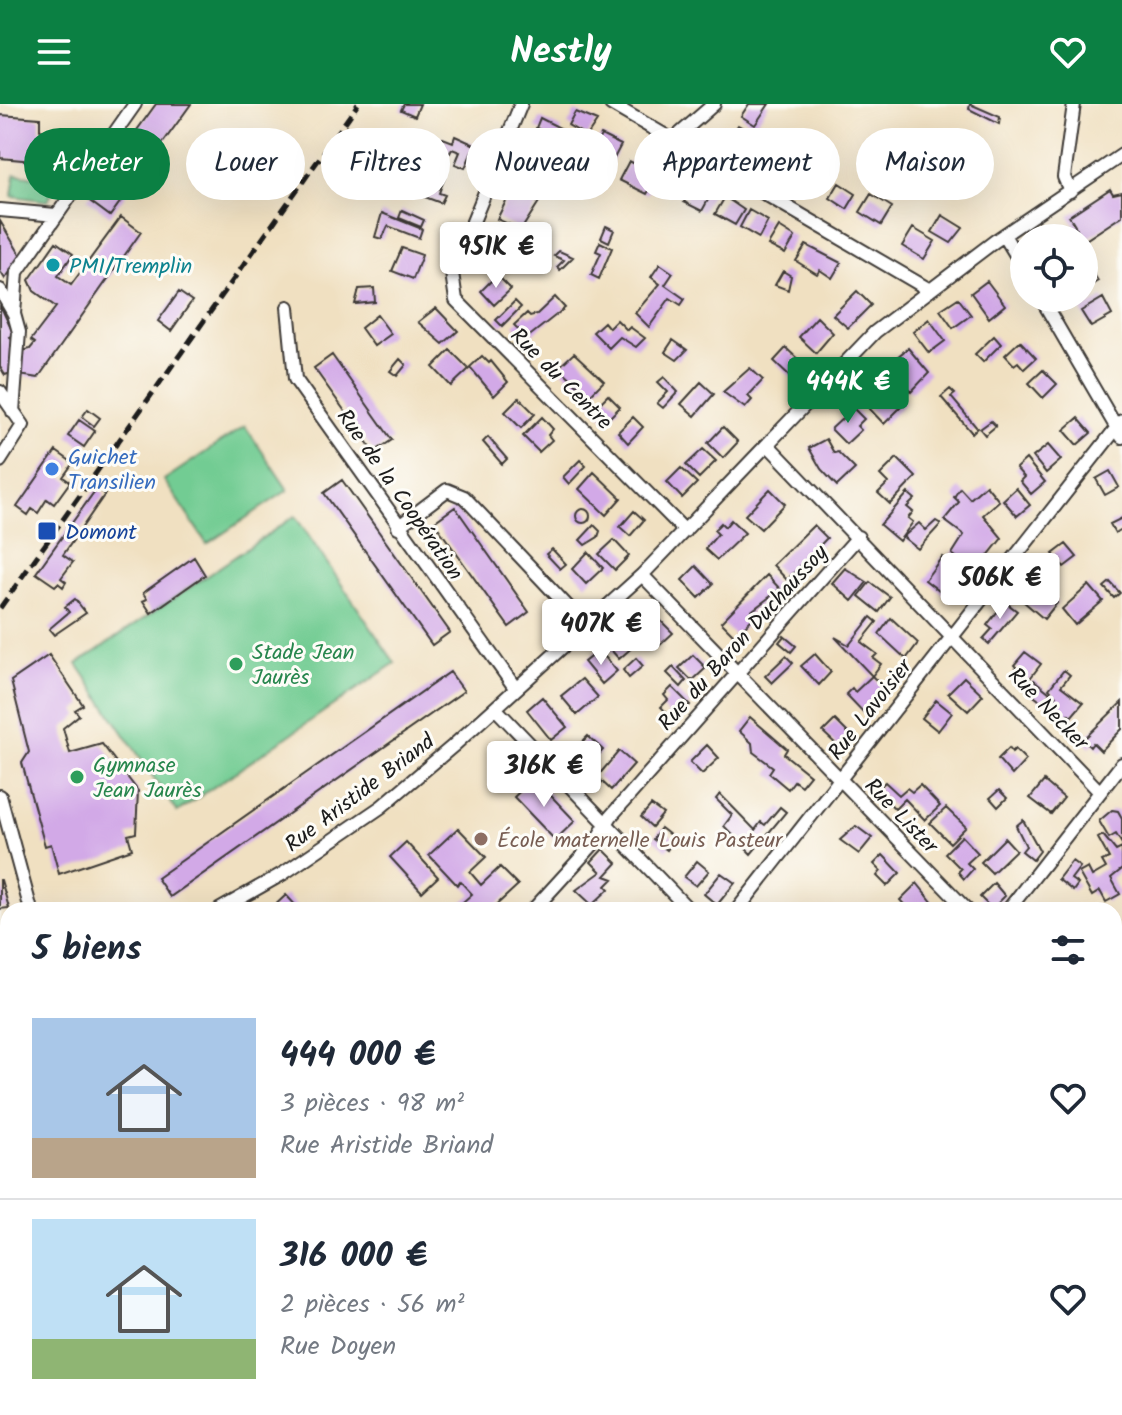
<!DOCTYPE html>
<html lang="fr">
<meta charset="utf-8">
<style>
body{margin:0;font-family:Kalam,sans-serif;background:#f6f6f7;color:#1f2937;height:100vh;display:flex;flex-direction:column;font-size:30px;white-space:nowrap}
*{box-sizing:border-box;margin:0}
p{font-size:26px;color:#747a83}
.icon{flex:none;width:44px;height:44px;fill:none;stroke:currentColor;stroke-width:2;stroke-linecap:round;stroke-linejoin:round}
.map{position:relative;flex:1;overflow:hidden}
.panel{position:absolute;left:0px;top:798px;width:1122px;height:514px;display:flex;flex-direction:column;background:#fff;border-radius:24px 24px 0 0;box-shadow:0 8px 32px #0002}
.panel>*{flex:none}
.top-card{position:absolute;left:24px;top:24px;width:1074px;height:72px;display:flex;gap:16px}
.tools{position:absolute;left:1010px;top:120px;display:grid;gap:16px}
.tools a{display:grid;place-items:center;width:88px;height:88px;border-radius:50%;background:#fff;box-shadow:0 8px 32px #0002;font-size:40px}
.price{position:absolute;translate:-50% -68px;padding:0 18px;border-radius:8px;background:#fff;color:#222;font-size:26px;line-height:52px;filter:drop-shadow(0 2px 4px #0008)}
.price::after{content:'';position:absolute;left:50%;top:48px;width:24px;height:18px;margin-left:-12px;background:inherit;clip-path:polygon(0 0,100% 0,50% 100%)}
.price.current{background:#0b8043;color:#fff}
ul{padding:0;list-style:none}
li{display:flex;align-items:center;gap:24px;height:200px;padding:0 32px}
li+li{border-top:2px solid #e0e1e3}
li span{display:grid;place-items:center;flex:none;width:224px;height:160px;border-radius:0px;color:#555}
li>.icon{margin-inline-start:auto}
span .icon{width:96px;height:96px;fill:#fffc;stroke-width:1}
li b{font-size:34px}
h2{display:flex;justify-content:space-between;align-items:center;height:96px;padding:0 32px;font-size:34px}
.pill{padding:0 28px;border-radius:36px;background:#fff;box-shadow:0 8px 32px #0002;font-size:28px;line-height:72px}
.pill.current{background:#0b8043;color:#fff}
header{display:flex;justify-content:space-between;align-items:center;height:104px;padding:0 32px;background:#0b8043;color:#fff;font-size:36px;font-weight:700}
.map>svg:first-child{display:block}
</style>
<header><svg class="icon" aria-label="menu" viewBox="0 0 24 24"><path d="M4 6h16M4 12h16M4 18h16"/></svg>Nestly<svg class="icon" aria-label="heart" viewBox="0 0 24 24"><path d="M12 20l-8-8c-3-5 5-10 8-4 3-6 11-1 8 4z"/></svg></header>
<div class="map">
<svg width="1122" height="1311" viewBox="0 0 1122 1311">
<defs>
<pattern id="park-tufts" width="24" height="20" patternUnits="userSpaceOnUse" patternTransform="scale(2)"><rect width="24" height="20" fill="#72cc93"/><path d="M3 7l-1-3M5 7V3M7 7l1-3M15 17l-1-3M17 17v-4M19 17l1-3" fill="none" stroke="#62af7e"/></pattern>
</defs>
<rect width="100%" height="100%" fill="#fdfcf7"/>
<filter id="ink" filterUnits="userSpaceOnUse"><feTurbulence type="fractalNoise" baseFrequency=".0125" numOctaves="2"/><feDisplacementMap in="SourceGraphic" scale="16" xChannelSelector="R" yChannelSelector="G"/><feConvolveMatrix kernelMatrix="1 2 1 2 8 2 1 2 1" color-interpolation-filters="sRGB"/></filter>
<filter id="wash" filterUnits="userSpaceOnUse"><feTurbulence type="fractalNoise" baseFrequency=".006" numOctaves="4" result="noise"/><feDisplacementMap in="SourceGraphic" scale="32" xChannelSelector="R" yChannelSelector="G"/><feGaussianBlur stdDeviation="1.8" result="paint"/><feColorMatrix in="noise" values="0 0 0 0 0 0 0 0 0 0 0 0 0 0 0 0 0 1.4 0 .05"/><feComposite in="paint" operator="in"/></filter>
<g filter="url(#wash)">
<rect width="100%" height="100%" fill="#f0e0c1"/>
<path fill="url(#park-tufts)" stroke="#477458" stroke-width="2" d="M15,70L57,76L48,97L12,92Z
M458,1304H577L578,1311H446Z"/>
<path fill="#72cc93" stroke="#477458" stroke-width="2" d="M245,322L288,386L207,440L164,376Z
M295,412L395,559L177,708L77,560Z"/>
<g id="blocks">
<path fill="#d2a9e7" d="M156,0H191L110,112L87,95Z
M404,0H420L415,12L401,6Z
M749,0H769L755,21L741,12Z
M970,0L1000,13L999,20L969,5Z
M575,8L597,17L587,32L568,21Z
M0,11L40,14V26L55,30L34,57L0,54Z
M540,14L562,25L555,43L541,36L544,28L536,24Z
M738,21L755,31L748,48L744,49L727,39Z
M601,31L621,41L610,62L590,52Z
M455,32L475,41L465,64L455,60L460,48L452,45L450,49L439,45L443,34L453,38Z
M770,34L785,44L774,62L758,52Z
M798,35L827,51L818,67L788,52Z
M629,57L658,71L647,90L619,76Z
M432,65L446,70L439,89L445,91L441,99L422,92Z
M677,65L714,85L702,107L684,98L687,92L668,85Z
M516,77L544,90L521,126L497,115Z
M839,79L856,90L847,105L830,94Z
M1110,85L1113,90L1122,88V112L1084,137L1069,112Z
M871,90L892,103L881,121L860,108Z
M725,93L744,106L735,121L715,110Z
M402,106L424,116L421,123L399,114Z
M749,106L768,117L759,134L740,123Z
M382,109L422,125L419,134L388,122L382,135L375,133Z
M942,111L963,124L951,139L932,128Z
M121,113L141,128L38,274L19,271L22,247L30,245L35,239L31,236L56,203L34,187L29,176L56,138L73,150L58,172L71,181Z
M0,117L21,152L5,175L0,167Z
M606,122L614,126L609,138L601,134Z
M501,123L527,134L524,143L515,139L504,163L488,155Z
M779,123L795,133L785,150L768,141Z
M913,124L935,137L924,155L902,142Z
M600,138L612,144L599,175L591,171L601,149L596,147Z
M806,141L841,159L832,174L820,166L817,170L796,157Z
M402,144L422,151L413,175L392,167Z
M559,147L573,153L560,166L557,163L564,156L554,152Z
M660,160L673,169L665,181L685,195L681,201L670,194L649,223L635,209L660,180L651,173Z
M1089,162L1098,177L1085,185L1084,165Z
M783,167L791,172L788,186L775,181Z
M497,171L511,185L494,201L481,187Z
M987,177L1005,201L989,214L971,189Z
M374,184L375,198L355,200L359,185Z
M857,187L871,201L848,224L833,211Z
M179,188L192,197L171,227L158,217Z
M555,193L565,204L527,234L514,221L527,209L530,212L537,210Z
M958,194L971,211L953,224L940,206Z
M1103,194L1112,211L1091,223L1081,207Z
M515,197L521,203L502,222L496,216Z
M0,201L14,231L10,233L14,240V268L5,271L0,263Z
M436,204L458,227L443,240L418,218Z
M377,211L391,230L374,242L361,224Z
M817,213L833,229L816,249L799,233Z
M929,215L945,237L929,249L913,228Z
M617,216L627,226L630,223L645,234L636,243L620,233L609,244L593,228L604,218L609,224Z
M994,232L1001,240L983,258L975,250Z
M673,236L687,246L677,256L665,248Z
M1020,237L1036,254L1024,265L1018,258L1014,261L1005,251Z
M786,244L803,260L791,273L774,257Z
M908,244L929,269L911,288L896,273L904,264L896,254Z
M450,246L469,265L451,282L433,263Z
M574,249L604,277L589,292L559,263Z
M332,251L392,336L374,348L314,264Z
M482,252L489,259L491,257L508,278L494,292L470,263Z
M400,255L406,261L397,272L390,267Z
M750,264L763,276L748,292L752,296L745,304L723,288Z
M1043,266L1057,280L1043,294L1029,279Z
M876,272L905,299L884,320L867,302L875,294L865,283Z
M664,273L678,288L663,304L657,299L668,288L658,278Z
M701,278L714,290L695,312L681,300Z
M950,285L955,290L951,293L977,324L972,329L941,293Z
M608,291L620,303L607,316L595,304Z
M519,294L535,310L521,324L505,308Z
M849,300L864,315L857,322L861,326L846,340L831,325L844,313L840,309Z
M88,305L100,314L94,322L82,313Z
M542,313L553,325L548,331L552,336L539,348L523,332Z
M633,313L643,323L628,339L618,328Z
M1078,314L1091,329L1077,341L1064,326Z
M79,316L95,327L84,343L68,332Z
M991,317L996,322L985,331L980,325Z
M723,323L738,338L723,354L708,339Z
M488,333L507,355L502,360L483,338Z
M826,335L834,349L838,348L855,365L837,382L821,365L809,344Z
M1048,341L1061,356L1046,369L1033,353Z
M703,345L716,357L699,374L686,361Z
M56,347L73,359L63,373L70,378L54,400L47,395L38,409L32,405L28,411L17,403Z
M897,354L916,373L890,400L878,389L888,379L880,371Z
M1026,355L1045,378L1031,390L1020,377L1024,373L1016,364Z
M580,356L586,362L569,380L563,373Z
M681,364L697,379L682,394L667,378Z
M1110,367L1119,383L1105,391L1096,375Z
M594,368L621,394L606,411L579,385Z
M342,376L450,528L432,541L324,389Z
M986,381L999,397L983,411L1002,434L975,468L952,450L964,431L944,416L959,398L954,393L960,384L970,395Z
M97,384L105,390L63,451L73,458L61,474L66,478L63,483L58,479L55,482L36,469Z
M1016,384L1030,401L1017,412L1003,396Z
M770,385L785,400L761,425L745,411Z
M908,389L915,395L907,403L913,408L908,414L913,418L899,437L880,421Z
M455,403L529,508L509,523L434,418Z
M576 412a7 7 0 1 1 14 0a7 7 0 1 1-14 0Z
M634,407L644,416L630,432L620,423Z
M1122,414V425L1115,429L1110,420Z
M731,416L745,429L717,456L705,445L718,430L714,426L721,419L725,423Z
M936,417L941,420L918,445L903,433L919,419L926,426Z
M594,421L600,427L598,433L585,441L580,436Z
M814,421L827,434L787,476L773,461Z
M614,436L629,452L615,466L599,450Z
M1066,440L1077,453L1064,463L1053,450Z
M552,445L566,460L560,465L546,450Z
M588,448L603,464L586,480L572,465Z
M194,453L205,471L151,509L143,497L147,495L143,489Z
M942,453L961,468L943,490L925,476Z
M696,462L713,480L699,494L682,476Z
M845,464L867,478L852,497L832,479Z
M767,471L780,485L749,509L753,514L735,532L721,518Z
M870,478L890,493L879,508L859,492Z
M1110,478L1120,489L1114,494L1104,483Z
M1040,479L1057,499L1044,515L1024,498Z
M1089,481L1103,497L1075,521L1062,505Z
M75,495L86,509L54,531L49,525L69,508L65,503Z
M1005,498L1017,507L989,540L983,535L992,525L987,521Z
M652,508L673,529L660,541L640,520L645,511Z
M871,513L877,518L861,538L877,550L873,554L881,560L872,572L835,533L849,541Z
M891,514L918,539L906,555L879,530Z
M620,524L635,541L619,555L604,538Z
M784,532L796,542L791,548L779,538Z
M599,546L617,567L602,580L584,558Z
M1025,548L1041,560L1028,577L1014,561Z
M815,550L831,568L819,581L801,562Z
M49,551L83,601L75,606L79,611L63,624L70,649L102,640L138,687L136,729L128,731L132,745L59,770L51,740L45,742L22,659L29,648L11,577Z
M693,551L706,564L692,577L679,564Z
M786,552L793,559L772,579L765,572Z
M636,554L643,562L629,574L623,566Z
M673,563L686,577L681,583L667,569Z
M1064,566L1070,571L1061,582L1083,599L1071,613L1068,610L1065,614L1048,601L1056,592L1049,585Z
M450,568L464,587L170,793L157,774Z
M872,572L886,586L869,602L871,605L865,610L846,590L852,584L855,588Z
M964,573L983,591L968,607L948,589Z
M582,575L598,593L577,611L561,592Z
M1034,576L1050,589L1043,599L1026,586Z
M672,583L690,601L673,615L661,603L668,596L664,591Z
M542,593L567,623L551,636L527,606Z
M936,596L952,609L938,627L922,614Z
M1122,598V625L1101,647L1093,639L1090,643L1083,636Z
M750,613L787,645L784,650L810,671L801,682L794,677L788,685L769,669L773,663L753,648L752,639L739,627Z
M835,616L852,633L839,643L823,628Z
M588,632L603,646L587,663L572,648Z
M707,641L719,654L702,670L690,658Z
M1009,644L1012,648L1015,645L1026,656L1012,671L998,655Z
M619,647L634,660L611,686L597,673Z
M534,674L575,717L555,736L514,693Z
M1044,677L1064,694L1051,710L1030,694Z
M885,678L899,691L907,684L912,688L920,681L940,702L925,716L905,695L895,705L877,686Z
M999,686L1007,694L998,703L990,694Z
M720,690L755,726L761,718L765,721L780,703L786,708L751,750L724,722L732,711L716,695Z
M651,701L663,710L652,723L641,713Z
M946,704L966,723L950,739L930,719Z
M1112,706L1118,707L1122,714V740L1116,730L1109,734L1099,717Z
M1023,716L1040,747L1033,756L1022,747L1026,742L1016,722Z
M856,722L872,734L859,750L840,736Z
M458,724L486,753L470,768L481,781L500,763L518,781L491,806H454L472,790L460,777L457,781L429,751Z
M661,724L675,735L667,746L653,735Z
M1103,731L1116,747L1122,744V765L1111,774L1120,790L1106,798L1100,787L1092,792L1079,769L1088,764L1092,772L1106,764L1102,757L1109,754L1098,734Z
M962,732L978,749L967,759L973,765L964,775L958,768L961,765L945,749Z
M1005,734L1016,746L992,769L981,758Z
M406,738L438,773L422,788L390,753Z
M603,745L617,759L605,772L613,775L606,782L609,785L592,801L576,786L601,768L591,758Z
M883,751L900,769L887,782L877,772L881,767L874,760Z
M697,757L709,767L696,782L684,773Z
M1072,757L1080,763L1071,775L1078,780L1073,787L1058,775Z
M721,769L735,779L717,801L704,790Z
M0,776H1L9,804L0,805Z
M917,779L937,804L935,806H909L900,796Z
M994,779L1005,792L992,805L980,793Z
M286,791L300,806H270Z
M8,834V854H0V835Z
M1,948H8V973H2Z
M1116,950L1122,960V973L1114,977Z
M8,990V1004H0V991Z
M0,1283L8,1284V1304H86L85,1311H0Z
M174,1305L221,1308L220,1311H173Z"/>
</g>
</g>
<g filter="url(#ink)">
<use href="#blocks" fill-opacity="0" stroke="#3c3935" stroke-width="2"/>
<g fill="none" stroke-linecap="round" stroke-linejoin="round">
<g stroke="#3c3935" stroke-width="16">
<path id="street" d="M521,0L452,169L456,196L685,427
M611,0L928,185
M674,35L714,0
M1070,87L1064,73L1074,0
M0,106L56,111
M1004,131L1024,164
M0,186L14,210
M1041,194L1122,333
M288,203L295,275L516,585
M0,288L23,321L0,357
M13,308L19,228L14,210L17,168L135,0
M768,341L1100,688
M398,423L447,386L464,393L586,522
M642,471L967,806
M495,604L689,806
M0,692L31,806
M219,806L284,769L381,703L453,642L642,471L875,228L995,137L1122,51
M533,806L596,737L611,712L858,433
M737,806L1122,317
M1008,806L1122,660
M1114,1030L1122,1019
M1114,1100L1122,1101
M420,1304L421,1311
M1068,1304L1069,1311"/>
</g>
<g stroke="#3c3935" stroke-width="22">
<path id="secondary" d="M0,1227L8,1228
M0,1268L8,1267
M1114,1303H1122
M110,1311L112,1304"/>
</g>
<use href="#street" stroke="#fff" stroke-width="12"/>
<use href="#secondary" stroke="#fbe5cf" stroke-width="18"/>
<path stroke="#1c1c1c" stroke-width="5" stroke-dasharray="12 6" stroke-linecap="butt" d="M0,504L358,0"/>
</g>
</g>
<circle fill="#0f9aa8" stroke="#fdfcf7" stroke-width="3" cx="53" cy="161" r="8"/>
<circle fill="#3f7fe0" stroke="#fdfcf7" stroke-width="3" cx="52" cy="365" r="8"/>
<rect fill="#1a4fb4" stroke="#fdfcf7" stroke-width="3" x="37" y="417" width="20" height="20" rx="4"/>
<g fill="#2e9e5b" stroke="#fdfcf7" stroke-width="3">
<circle cx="236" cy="560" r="8"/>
<circle cx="77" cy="673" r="8"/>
</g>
<circle fill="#8d6e63" stroke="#fdfcf7" stroke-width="3" cx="481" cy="735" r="8"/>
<g text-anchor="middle" stroke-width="6" stroke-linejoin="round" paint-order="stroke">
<g font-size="22" fill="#0d838f" stroke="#fdfcf7" text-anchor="start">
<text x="69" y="169">PMI/Tremplin</text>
</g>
<g font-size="22" fill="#1c1c1c" stroke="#fdfcf7">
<text transform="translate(562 274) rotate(45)" y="8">Rue du Centre</text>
<text transform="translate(401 390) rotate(55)" y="8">Rue de la Coopération</text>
<text transform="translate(742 533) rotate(-48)" y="8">Rue du Baron Duchaussoy</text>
<text transform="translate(1049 604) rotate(46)" y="8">Rue Necker</text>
<text transform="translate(869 605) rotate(-52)" y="8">Rue Lavoisier</text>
<text transform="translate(359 688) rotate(-37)" y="8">Rue Aristide Briand</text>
<text transform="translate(902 711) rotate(46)" y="8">Rue Lister</text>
</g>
<g font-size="22" fill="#366cbe" stroke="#fdfcf7" text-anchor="start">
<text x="68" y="360">Guichet<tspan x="68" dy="25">Transilien</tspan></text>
</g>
<g font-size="22" fill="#164399" stroke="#fdfcf7" text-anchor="start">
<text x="65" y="435">Domont</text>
</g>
<g font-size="22" fill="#27864d" stroke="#fdfcf7" text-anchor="start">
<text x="252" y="555">Stade Jean<tspan x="252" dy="25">Jaurès</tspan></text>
<text x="93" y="668">Gymnase<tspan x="93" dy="25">Jean Jaurès</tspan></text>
</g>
<g font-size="22" fill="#785e54" stroke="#fdfcf7" text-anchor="start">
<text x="497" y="743">École maternelle Louis Pasteur</text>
</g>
</g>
</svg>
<div class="tools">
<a><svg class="icon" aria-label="locate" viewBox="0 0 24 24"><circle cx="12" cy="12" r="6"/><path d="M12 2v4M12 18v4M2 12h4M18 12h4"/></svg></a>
</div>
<b class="price" style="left:496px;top:186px">951K €</b>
<b class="price current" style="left:848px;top:321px">444K €</b>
<b class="price" style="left:1000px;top:517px">506K €</b>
<b class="price" style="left:601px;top:563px">407K €</b>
<b class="price" style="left:544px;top:705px">316K €</b>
<div class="top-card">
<a class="pill current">Acheter</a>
<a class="pill">Louer</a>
<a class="pill">Filtres</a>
<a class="pill">Nouveau</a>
<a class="pill">Appartement</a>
<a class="pill">Maison</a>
</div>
<section class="panel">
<h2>5 biens<svg class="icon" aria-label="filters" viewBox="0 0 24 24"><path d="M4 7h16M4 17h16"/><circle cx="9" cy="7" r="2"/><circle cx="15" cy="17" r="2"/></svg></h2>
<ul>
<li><span style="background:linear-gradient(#a9c7e8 75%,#b9a48a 0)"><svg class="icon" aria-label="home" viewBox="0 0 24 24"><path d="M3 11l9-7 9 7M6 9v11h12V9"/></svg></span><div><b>444 000 €</b><p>3 pièces · 98 m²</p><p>Rue Aristide Briand</p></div><svg class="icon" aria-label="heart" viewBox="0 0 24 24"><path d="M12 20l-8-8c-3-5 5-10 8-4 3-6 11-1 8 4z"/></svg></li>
<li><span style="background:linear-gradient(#bfe0f5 75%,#8fb573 0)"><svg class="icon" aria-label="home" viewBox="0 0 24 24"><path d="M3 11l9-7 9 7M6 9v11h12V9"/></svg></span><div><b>316 000 €</b><p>2 pièces · 56 m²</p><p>Rue Doyen</p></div><svg class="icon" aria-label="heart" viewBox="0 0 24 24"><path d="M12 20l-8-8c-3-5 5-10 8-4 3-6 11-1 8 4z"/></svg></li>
</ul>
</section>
</div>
